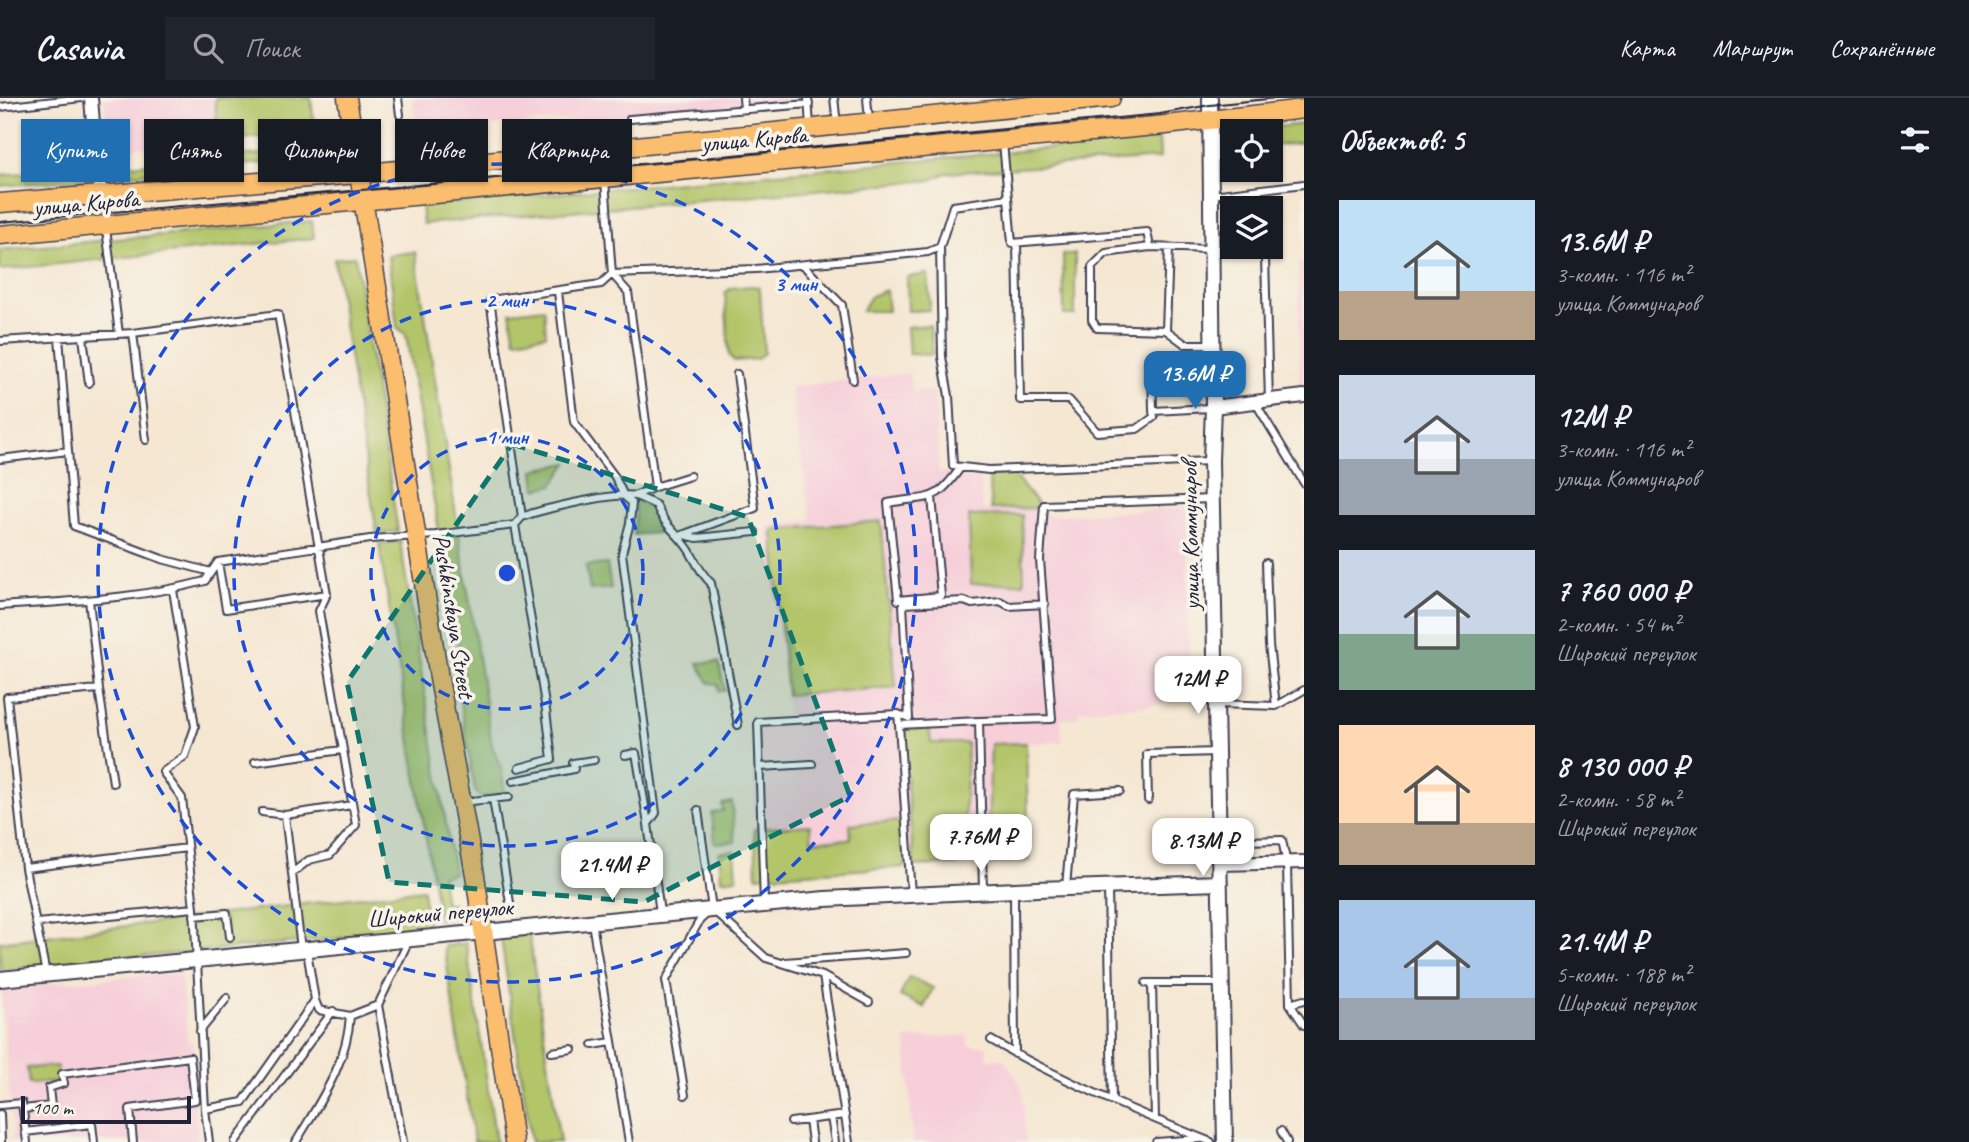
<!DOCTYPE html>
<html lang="ru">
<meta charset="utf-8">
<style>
body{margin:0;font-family:Caveat,sans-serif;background:#20242c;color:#f1f3f6;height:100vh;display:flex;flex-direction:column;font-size:26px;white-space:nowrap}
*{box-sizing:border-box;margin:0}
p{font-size:23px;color:#9ea1a6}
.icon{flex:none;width:38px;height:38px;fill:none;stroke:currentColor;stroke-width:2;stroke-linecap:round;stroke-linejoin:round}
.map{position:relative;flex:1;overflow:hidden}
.sheet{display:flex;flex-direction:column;background:#171b24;width:665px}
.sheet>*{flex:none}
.hud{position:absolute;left:21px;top:21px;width:665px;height:63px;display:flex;gap:14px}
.controls{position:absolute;left:1220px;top:21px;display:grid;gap:14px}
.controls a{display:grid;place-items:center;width:63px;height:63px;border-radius:0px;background:#171b24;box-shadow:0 2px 5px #0004;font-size:35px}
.scale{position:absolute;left:21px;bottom:18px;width:170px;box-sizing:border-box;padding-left:7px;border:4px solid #22223b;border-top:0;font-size:19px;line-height:24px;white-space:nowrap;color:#22223b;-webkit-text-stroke:5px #f7f3e8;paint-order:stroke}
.price{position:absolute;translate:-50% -60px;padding:0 16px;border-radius:14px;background:#fff;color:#222;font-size:23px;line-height:46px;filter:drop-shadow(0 2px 4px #0008)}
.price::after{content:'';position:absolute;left:50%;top:42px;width:21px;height:16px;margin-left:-10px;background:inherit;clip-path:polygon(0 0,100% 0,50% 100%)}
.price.selected{background:#1f6fb2;color:#fff}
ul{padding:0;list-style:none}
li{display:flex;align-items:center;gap:21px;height:175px;padding:0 35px}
li span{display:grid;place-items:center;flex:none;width:196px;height:140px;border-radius:0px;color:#555}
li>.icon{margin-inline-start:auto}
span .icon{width:84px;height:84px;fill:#fffc;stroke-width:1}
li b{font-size:30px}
h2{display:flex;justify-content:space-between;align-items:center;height:84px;padding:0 35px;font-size:30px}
.chip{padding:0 24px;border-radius:0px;background:#171b24;box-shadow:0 2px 5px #0004;font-size:24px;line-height:63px}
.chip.selected{background:#1f6fb2;color:#fff}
header{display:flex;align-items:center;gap:42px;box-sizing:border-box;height:98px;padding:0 35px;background:#171b24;border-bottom:2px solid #363941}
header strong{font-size:33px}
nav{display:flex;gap:38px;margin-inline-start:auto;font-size:24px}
.search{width:490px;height:63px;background:#20242c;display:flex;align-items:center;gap:18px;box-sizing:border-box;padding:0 24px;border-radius:0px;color:#9ea1a6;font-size:26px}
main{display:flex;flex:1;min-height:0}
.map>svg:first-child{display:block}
</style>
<header>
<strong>Casavia</strong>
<div class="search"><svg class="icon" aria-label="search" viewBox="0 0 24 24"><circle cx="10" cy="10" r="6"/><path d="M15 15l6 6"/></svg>Поиск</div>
<nav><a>Карта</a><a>Маршрут</a><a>Сохранённые</a></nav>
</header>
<main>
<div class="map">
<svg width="1304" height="1044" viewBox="0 0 1304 1044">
<rect width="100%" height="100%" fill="#f7f3e8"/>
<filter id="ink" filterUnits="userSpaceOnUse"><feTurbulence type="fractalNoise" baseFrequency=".0143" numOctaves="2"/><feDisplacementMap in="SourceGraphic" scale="14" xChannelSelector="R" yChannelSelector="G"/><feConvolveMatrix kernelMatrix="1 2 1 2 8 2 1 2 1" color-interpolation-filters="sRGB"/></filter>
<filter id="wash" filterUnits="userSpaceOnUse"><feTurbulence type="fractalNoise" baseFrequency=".00686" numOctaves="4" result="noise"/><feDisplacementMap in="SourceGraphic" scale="28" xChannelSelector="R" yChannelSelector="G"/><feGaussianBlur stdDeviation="1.57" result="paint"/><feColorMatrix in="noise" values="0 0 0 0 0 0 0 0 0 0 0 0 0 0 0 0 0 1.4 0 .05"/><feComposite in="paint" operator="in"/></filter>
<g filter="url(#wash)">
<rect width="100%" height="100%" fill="#f5e7d2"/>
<path fill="#f6cfd9" d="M104,0H215L218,43L108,52Z
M412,0H803V2L417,35Z
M1304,163V291H1303L1300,288L1298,164Z
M909,275L912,293L934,292L939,374L948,375L958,380L980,379L983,411L1041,410L1048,417L1053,418L1187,410L1189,601L1147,608L1078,612V620L1061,621L1062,644L1027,645L1029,763L757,778L752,622L788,619L767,429L811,421L790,289Z
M1304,779V882L1303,883L1298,780Z
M181,875L188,945H193L199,1007L195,1009L199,1044H13L1,889Z
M967,937L969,948H987V961H1004L1022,989L1026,1044H913L906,941Z"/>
<path fill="#b2c569" stroke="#6a7452" stroke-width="2" d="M215,0H311L315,34L218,43Z
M1304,26V45L1271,48L1270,33H1245Z
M1159,40L1160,60L946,75L931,82L423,126L421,108Z
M319,51L314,61L108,78L107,69Z
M87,70L88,81L0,88V77Z
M312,123L314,140L0,172V152Z
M415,154L492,648L501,670L505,695L480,699L475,693L457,585L463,576L406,237L397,229L388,157Z
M1063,156H1075V217H1064Z
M355,158L398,433L377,436L334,161Z
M928,176L930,212L908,213L907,179Z
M753,188L759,189L760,192L764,255L757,261L734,263L729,257L725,195L731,190Z
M886,192L888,213H862L871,198Z
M544,210L546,237L515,242L510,214Z
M930,227L933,257L909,256L907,229Z
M568,365L553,387L536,391L534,372Z
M1013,376L1041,410L991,411L989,377Z
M1022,417L1024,485L971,486L969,418Z
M881,423L896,589L787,597L773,432Z
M400,443L454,775L441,778L445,806L453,805L454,818L439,821L379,446Z
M607,466L611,490L590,492L586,468Z
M719,564L725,593H719L718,586L709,585L698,565Z
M929,628L931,645H967L963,766L914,768L902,629Z
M1026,645L1029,763L987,765L991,646Z
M732,704L735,744L715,745L712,715L723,713L722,706Z
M904,723L906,769L757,778L754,731L810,727L812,743L851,741L850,726Z
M735,753L737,780L721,782L719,754Z
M423,791L428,832L0,872V844Z
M529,836L560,1044H531L501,840Z
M466,845L496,1044H474L444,848Z
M909,879L933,890L924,909L900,898Z
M57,968L59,984L29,986L27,970Z"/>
<path fill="#8daa5d" stroke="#58664c" stroke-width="2" d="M632,402H637L653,410L658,435L634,437C632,426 639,412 632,402Z"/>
</g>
<g filter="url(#ink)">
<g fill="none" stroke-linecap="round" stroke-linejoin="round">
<g stroke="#424052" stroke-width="10">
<path id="service" d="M398,0L400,17
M743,0L744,11
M808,0L810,28
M834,0L837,26
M867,0L869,22
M0,9L82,0
M630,21L809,6
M1003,44L1012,145L1147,134L1150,149L1211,151
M605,82L612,176L628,194L655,389L634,398
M1212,97L1304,86
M106,130L119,236
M1017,145L1020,302H1069L1097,334L1137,331L1154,319L1153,313
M940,149L942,259L949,298L953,368L989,372L1210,363
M1150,149L1106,155L1092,169V222L1097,230L1166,232L1169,150
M1265,159L1269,303
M803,167L842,207L853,282
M558,194L574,324L615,379L624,398L632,405L630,425L622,455L656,715L648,726L660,815
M1166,232L1185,246H1212
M133,235L146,342
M59,239L74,428L162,461L211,474
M83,239L89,285
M0,243L133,235L278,216L327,496L319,513L356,727L330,757L309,762L292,775
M1152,263L1153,313L1211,310
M1255,304L1304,385
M0,361L68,353
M655,389L690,378
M932,399L941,498L898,502L888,405C931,397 934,407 961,369
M522,419C542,411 616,394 635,398C642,400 649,404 656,407C665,429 677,434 689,452C696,464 701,476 711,485L738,627
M515,427L546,612L552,661L519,670
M682,437L755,410L737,276
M684,437L697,440L755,434
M218,464L226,511L327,496
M1266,465L1269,547L1276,608
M173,492L195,629L185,658L163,674L182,700L194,810L205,1011L209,1044
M0,508C69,503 138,501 205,483L218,464L370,441L436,437L515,427L522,419L490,202L601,186L612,176L756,171L928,154L940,149L953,108L1008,100
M99,591L113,685
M1217,606L1276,608L1304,592
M898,616L909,620L903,506L964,503L972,506L1000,503L1009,508L1045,506
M979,623L1052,621L1040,462L1044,407L1212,401
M899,627L911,796
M625,657L636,655L648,726
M255,664L342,652
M760,669L812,666
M513,683L574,671L573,665L594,662
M493,701L511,811
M1148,702L1147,656L1217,654
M463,704L509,699
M698,712L712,811L766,860L823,878L869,904
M262,714L285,717L352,707
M285,717L301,851
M1246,743L1282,742L1287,766L1290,906L1304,927
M25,770L187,750
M1066,789L1074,696L1120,693
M1108,790L1112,1002
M1014,794L1015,956
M764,806L758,624L898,616L899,627L979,623L983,792
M194,818L227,815L230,839
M37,825L194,810
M592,825L629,1044
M785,864L906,855
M46,876L25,770L7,599L99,591L89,502
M823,878L849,1044
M1146,885H1220
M1152,885L1155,1021
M315,902L319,912L350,918L378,907
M1290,906L1304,902
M200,933L227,900
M991,942C1060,982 1136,1014 1211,1044
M593,947L612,944
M552,954L572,951
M685,997L666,882L700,822L708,815
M0,1007L22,1005L27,1044
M23,1011L51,1008L49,990L64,985L62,976L190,959L195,1002L130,1011L133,1044
M205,1011L243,1004L315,902L307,853
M0,1016L1,1044
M831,1019L835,1044
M809,1022L812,1044
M791,1024L845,1017
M1281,1033L1287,1044
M25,1034L92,1026L94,1044
M235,1044L333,913
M296,1044C320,1003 347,966 350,918
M403,1044L378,907L409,842
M1156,1044L1200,1041"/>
</g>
<g stroke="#424052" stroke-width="16">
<path id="minor" d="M91,0L96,63L101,97
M1213,309L1304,298
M1220,766L1304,764"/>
</g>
<g stroke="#424052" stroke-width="18">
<path id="tertiary" d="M1210,0L1213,309L1211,363L1225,1044
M0,881L825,801L1037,791L1220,785"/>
</g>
<g stroke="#424052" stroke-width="21">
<path id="primary" d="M347,0L440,586L475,777L514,1044
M0,105L358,76L1111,0
M0,137L1166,27L1304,11"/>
</g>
<use href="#service" stroke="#fff" stroke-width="6"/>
<use href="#minor" stroke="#fff" stroke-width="12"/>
<use href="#tertiary" stroke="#fff" stroke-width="14"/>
<use href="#primary" stroke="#fbbe6e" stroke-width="18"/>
<path stroke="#22223b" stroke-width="2" d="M0,124L484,81L1160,16L1210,7L1277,0"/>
</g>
</g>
<path fill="#0f766e" fill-opacity="0.2" stroke="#0f766e" stroke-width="5" stroke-dasharray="14 9" stroke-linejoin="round" d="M512,346L748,419L850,698L644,804L389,784L347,584Z"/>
<g fill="none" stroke="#1d4ed8" stroke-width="3.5" stroke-dasharray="12 9">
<circle cx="507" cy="475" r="136"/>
<circle cx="507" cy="475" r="273"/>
<circle cx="507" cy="475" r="409"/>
</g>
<g text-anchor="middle" stroke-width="7" stroke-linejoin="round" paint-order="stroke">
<g font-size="24" fill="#22223b" stroke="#f7f3e8">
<text transform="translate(754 41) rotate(-5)" y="8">улица Кирова</text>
<text transform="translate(86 105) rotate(-5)" y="8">улица Кирова</text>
<text transform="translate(1190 438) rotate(-91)" y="8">улица Коммунаров</text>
<text transform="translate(454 518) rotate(81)" y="8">Pushkinskaya Street</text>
<text transform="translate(440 815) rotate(-5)" y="8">Широкий переулок</text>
</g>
</g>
<circle cx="507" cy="475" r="10" fill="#1d4ed8" stroke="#f7f3e8" stroke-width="3.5"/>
<g font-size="21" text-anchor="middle" font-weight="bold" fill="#1d4ed8" stroke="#f7f3e8" stroke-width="7" stroke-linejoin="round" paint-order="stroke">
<text x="796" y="193">3 мин</text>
<text x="507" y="209">2 мин</text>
<text x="507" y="346">1 мин</text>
</g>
</svg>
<div class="controls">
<a><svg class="icon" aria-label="locate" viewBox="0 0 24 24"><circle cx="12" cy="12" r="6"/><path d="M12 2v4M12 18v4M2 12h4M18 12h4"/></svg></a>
<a><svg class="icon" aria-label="layers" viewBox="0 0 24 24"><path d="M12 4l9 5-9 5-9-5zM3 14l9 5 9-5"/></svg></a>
</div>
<div class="scale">100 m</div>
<b class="price selected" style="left:1195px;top:313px">13.6M ₽</b>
<b class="price" style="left:1198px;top:618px">12M ₽</b>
<b class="price" style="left:981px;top:776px">7.76M ₽</b>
<b class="price" style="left:1203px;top:780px">8.13M ₽</b>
<b class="price" style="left:612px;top:804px">21.4M ₽</b>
<div class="hud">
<a class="chip selected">Купить</a>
<a class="chip">Снять</a>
<a class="chip">Фильтры</a>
<a class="chip">Новое</a>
<a class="chip">Квартира</a>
</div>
</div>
<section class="sheet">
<h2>Объектов: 5<svg class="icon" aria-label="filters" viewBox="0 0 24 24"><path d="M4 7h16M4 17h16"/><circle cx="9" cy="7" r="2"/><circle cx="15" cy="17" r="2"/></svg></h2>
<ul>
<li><span style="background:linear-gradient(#bfe0f5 65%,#b9a48a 0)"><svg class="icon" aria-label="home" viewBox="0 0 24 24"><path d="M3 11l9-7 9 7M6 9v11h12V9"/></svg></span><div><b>13.6M ₽</b><p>3-комн. · 116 m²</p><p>улица Коммунаров</p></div></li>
<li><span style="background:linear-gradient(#c9d6e8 60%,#9aa5b1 0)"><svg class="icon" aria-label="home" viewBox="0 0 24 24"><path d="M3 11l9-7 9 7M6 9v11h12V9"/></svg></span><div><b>12M ₽</b><p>3-комн. · 116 m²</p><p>улица Коммунаров</p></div></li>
<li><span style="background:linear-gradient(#c9d6e8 60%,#7fa58c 0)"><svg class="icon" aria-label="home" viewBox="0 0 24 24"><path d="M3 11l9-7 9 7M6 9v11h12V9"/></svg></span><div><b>7 760 000 ₽</b><p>2-комн. · 54 m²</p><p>Широкий переулок</p></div></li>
<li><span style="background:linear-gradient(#ffd9b3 70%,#b9a48a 0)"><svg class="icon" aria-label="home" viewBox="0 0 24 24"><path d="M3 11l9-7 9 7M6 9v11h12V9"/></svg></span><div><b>8 130 000 ₽</b><p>2-комн. · 58 m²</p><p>Широкий переулок</p></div></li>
<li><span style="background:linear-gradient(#a9c7e8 70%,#9aa5b1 0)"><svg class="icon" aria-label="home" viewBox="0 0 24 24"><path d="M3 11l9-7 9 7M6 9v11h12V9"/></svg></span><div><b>21.4M ₽</b><p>5-комн. · 188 m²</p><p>Широкий переулок</p></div></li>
</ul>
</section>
</main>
